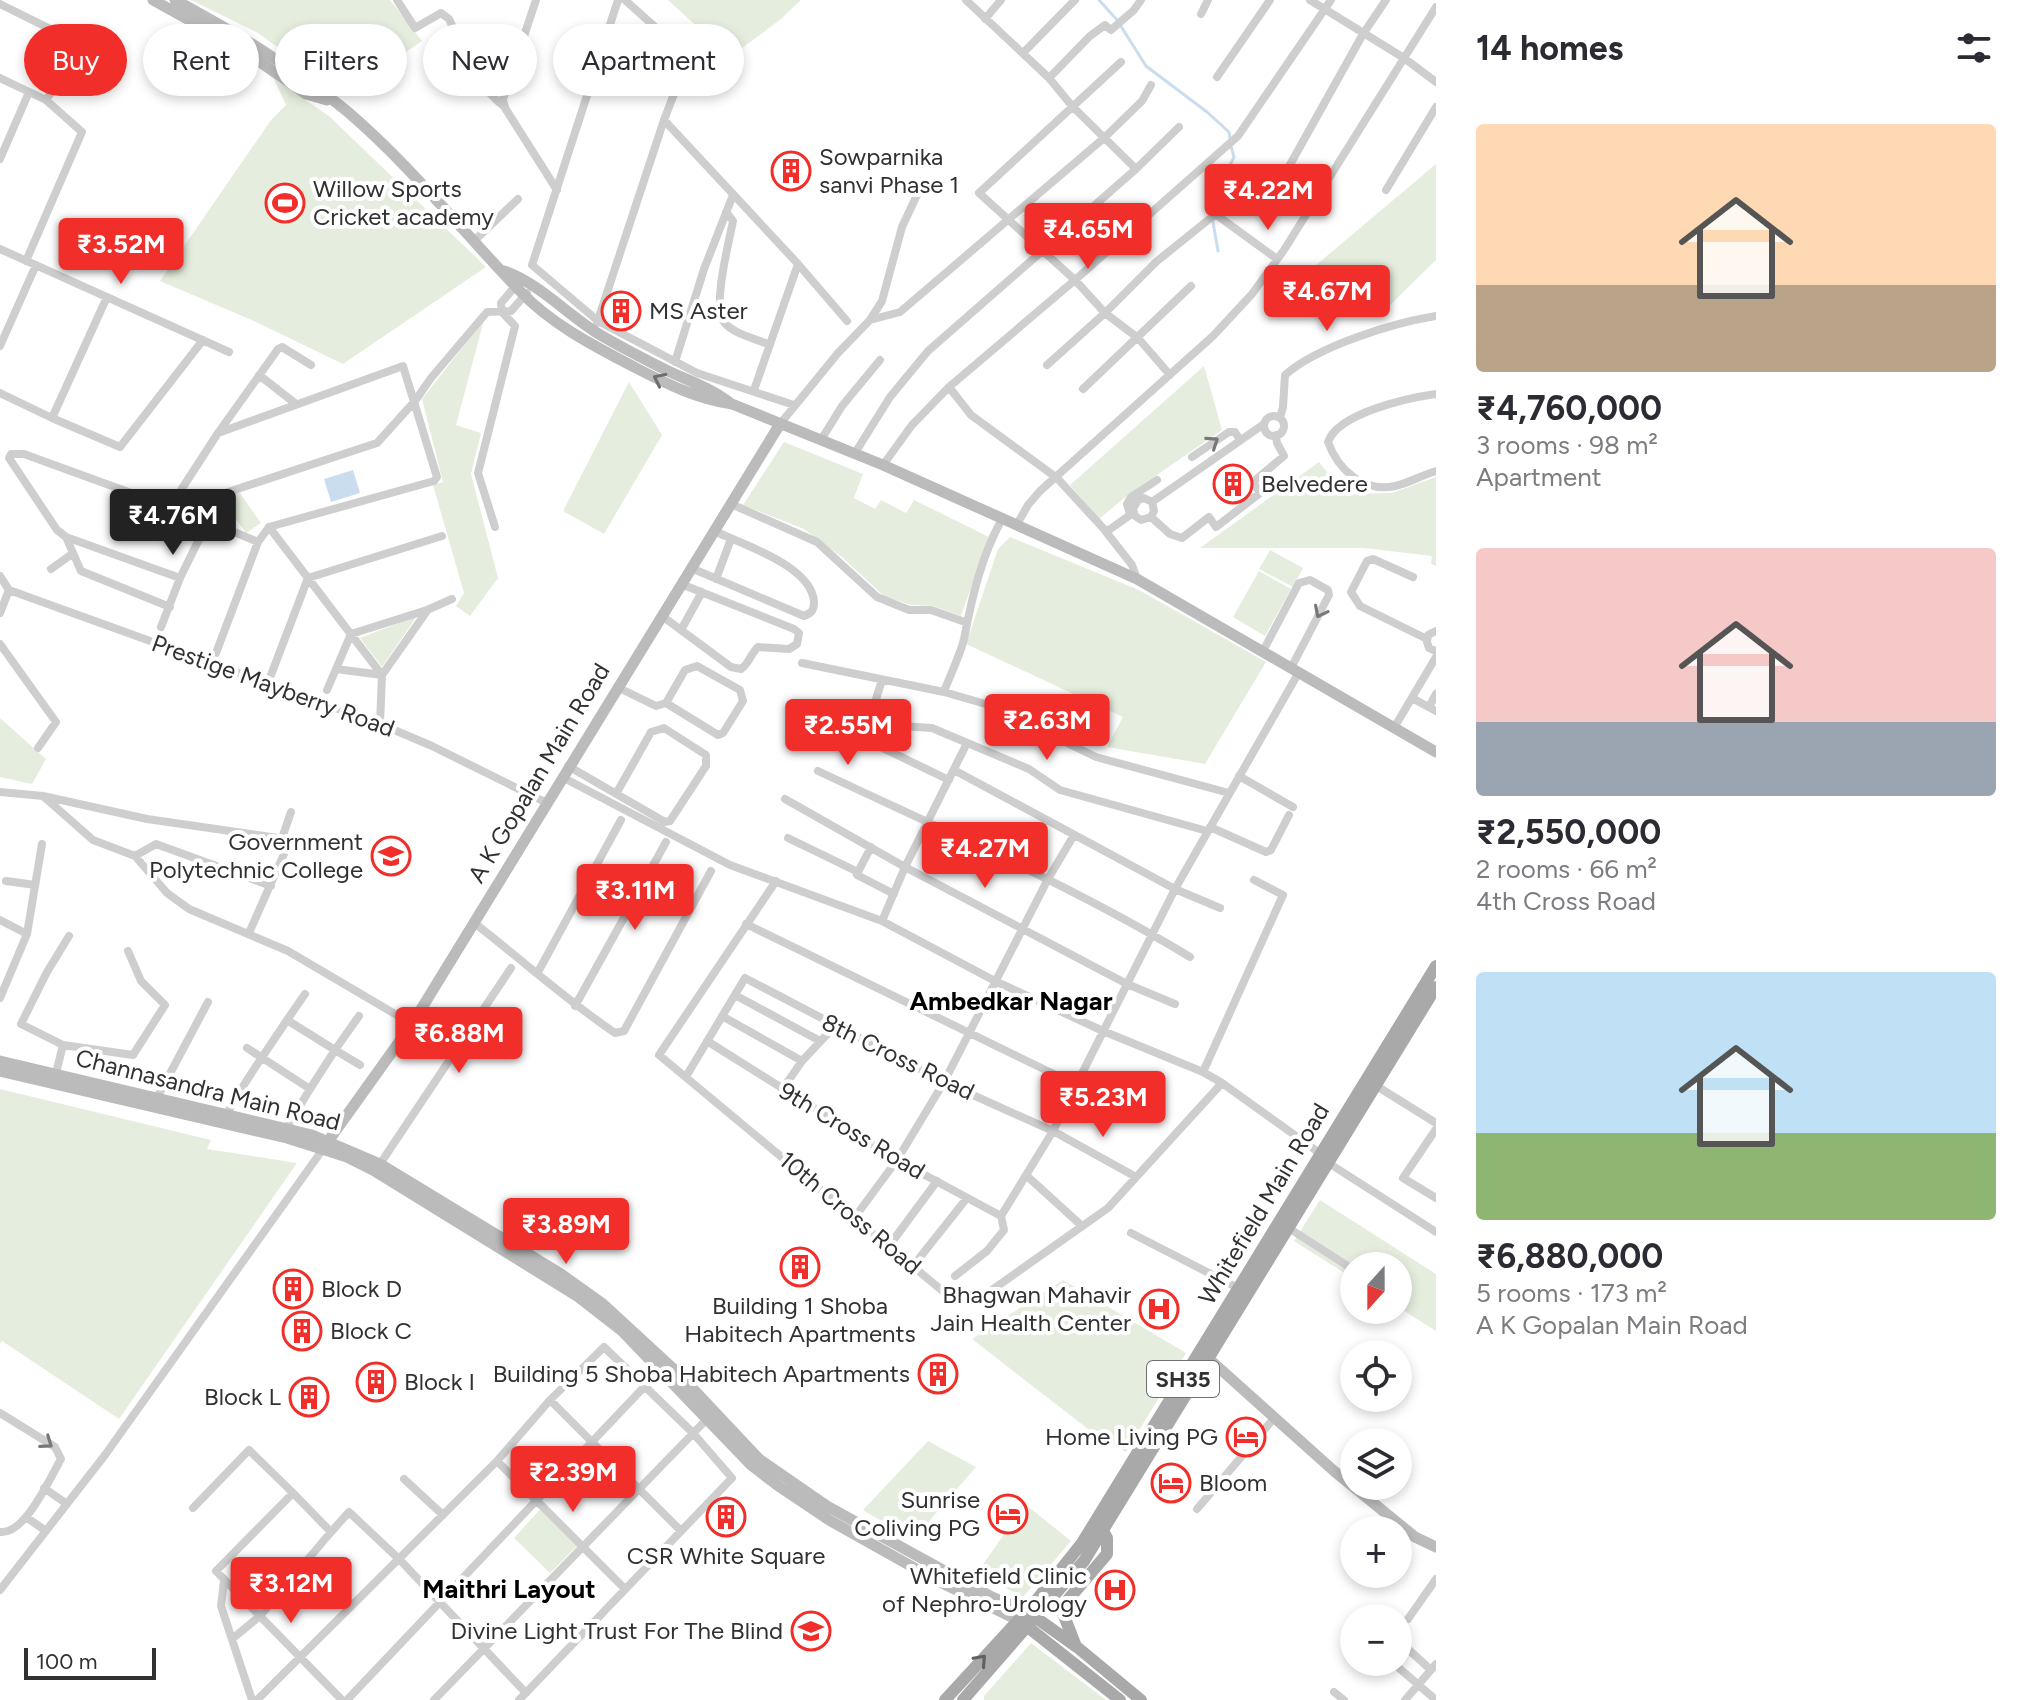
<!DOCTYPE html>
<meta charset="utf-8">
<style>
body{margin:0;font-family:Figtree,sans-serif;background:#f2f2f3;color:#2b2b33;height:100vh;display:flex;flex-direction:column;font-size:30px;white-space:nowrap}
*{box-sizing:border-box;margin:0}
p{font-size:26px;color:#7c7c81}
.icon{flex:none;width:44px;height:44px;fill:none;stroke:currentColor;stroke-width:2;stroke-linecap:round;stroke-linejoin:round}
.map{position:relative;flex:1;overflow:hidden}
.details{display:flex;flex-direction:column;background:#fff;width:600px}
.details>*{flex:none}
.top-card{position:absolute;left:24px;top:24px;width:760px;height:72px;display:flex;gap:16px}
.needle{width:52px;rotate:201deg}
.buttons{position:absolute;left:1340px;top:1252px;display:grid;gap:16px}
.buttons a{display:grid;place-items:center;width:72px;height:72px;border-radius:50%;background:#fff;box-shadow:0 4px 12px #0003;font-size:40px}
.scale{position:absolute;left:24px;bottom:20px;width:132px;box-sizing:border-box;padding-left:8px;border:4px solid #313131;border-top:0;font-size:22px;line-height:28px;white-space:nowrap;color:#313131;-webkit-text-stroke:6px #fff;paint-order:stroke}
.price{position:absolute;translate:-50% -68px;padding:0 18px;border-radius:8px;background:#f12e29;color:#fff;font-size:26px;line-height:52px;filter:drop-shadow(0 2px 4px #0008)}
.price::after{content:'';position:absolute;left:50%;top:48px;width:24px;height:18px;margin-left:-12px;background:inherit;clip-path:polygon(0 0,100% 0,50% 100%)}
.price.current{background:#222;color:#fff}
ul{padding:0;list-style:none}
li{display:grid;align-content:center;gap:16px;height:424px;padding:0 40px}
li span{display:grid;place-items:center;height:248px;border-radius:8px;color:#555}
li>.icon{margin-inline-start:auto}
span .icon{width:144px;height:144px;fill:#fffc;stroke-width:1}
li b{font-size:34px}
h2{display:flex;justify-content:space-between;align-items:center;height:96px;padding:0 40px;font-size:34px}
.chip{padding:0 28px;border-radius:36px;background:#fff;box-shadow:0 4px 12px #0003;font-size:28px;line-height:72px}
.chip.current{background:#f12e29;color:#fff}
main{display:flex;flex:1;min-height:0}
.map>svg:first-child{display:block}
</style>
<main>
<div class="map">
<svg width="1436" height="1700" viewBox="0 0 1436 1700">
<rect width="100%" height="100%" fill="#fff"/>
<path fill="#e5eede" d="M191,0H390L422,41L343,95L258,33Z
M668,0H801L781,19L730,57Z
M274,79L329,116L486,267L343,364L254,321L160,281L271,120L286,105Z
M1436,164V260L1383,312L1309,271Z
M484,320L456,425L481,433L471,474L498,578L470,616L456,606L464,593L433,485L443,482L422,399Z
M1204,366L1222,430L1128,495L1099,519L1070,485Z
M629,382L662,435L604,534L563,511Z
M784,442L863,474L854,498L875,509L881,500L906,513L914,500L989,537L961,616L933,606L912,605L885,597L843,558L804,529L743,505Z
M1319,462L1344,494L1392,493L1436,477V566L1431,564L1432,556L1364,548H1200Z
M239,492L261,523L246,533L224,503Z
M1010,537L1139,590L1266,662L1205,764L1107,747L1123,717L966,644L998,549Z
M1270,550L1303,568L1293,587L1259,569Z
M1259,571L1291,589L1265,636L1233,617Z
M417,616L382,667L360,638Z
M0,718L46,759L32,784L0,777Z
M0,1089L211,1140L207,1149L297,1163L119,1419L2,1341L0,1343Z
M1320,1200L1436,1274V1331L1398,1307V1266H1354V1279L1294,1241Z
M1063,1280L1186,1353L1126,1452L1088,1429L972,1339Z
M928,1441L976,1467L913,1540L863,1510Z
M1025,1504L1071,1541L1023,1597L977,1573Z
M542,1507L579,1544L550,1573L514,1538Z
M1031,1643L1106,1700H984V1696Z"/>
<path fill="#caddef" d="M353,470L360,493L331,502L324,479Z"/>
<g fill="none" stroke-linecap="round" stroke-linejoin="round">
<path stroke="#caddef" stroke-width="3" d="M1099,0L1117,20L1146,66L1207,112L1229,132L1230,138
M1218,251L1210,205L1234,157L1231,146"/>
<path stroke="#cecece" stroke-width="8" d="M397,0L415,28L441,13L449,19C464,50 476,86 505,107
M536,0L503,99L505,108L557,190
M618,0L532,265L598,321L697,373L794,405
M966,0L1049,78L1072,106L1136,169
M1310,0L1404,58L1436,82
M0,4L79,43L82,47L46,100
M1201,14L1208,0
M985,19L1001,0
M1023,53L1075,0
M1121,62L979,193L1075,280L1105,313L1138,338L1170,375
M1217,77L1270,0
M0,78L46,100L82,132L26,261
M1049,78L1090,36L1105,25L1111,30L1134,10L1141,0
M664,120L798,264L754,390
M0,159L29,92
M1282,179L1363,34L1386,0
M1386,190L1436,107
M726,212L733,221C729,242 712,307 724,322C733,334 757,339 770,345
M475,240L518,199
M0,249L229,352
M798,264L847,321
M870,320L900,312L1104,138L1142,101L1151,85
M597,323L664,120L684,68L683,52L625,0
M0,346L36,265
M675,362L704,269L733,195
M1047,365L1105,313L1156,262L1213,216H1218L1277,259
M259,375L296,404
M949,387L971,415L1057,478L1103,528L1132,565L1137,579
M1083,389L1191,286
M0,393L52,418L107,297
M1436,394C1408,398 1338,413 1328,442C1338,470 1364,493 1395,486C1409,483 1422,475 1436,471
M1264 426a10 10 0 1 1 20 0a10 10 0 1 1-20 0Z
M52,418L120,447L203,340
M1280,418L1283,407L1285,375C1318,346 1393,323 1436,316
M780,424L838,353L870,320L882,301L902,227L923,182
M821,440L842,406L880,360
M855,453L890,397L928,351L1136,169L1179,127
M1192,457L1229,432H1235L1240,440
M883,465L912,425L949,387L1075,280L1238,136L1331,0
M1152,502L1154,511L1151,517L1141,520L1135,516L1133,509L1138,500L1144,498L1152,502L1264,424
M731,504L817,542L877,597L909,610H931L965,622
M170,507L218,433L278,349L282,347L311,365
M1130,514L1127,504L1131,497L1157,480
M1151,517L1170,534L1182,538L1209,517L1216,527L1260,493L1253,482L1284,456L1277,443L1276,435
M1016,526L1028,505L1040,491L1213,336L1252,294L1284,250L1436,7
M269,527L382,675L380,724
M495,527L478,473L515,326L502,312L501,303L519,282
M1106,532L1133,513
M66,537L81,571L170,607
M691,568L804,616C812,613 814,610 814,602C812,566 742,544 714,531
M51,569L72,554
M0,576L9,590L380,724L432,746L545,802
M1413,577L1373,559L1367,561L1351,592L1360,606L1427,639
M180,578L66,537L57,530L9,458L11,454H24L208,521L258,542
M716,579L731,539
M0,613L9,590
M662,616L731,667L741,669C749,664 751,653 758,647L789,649L797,644L799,633L794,629L681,584
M161,627L180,578L208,521L213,499L222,494L377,443L415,401L431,378L487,312L511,311L527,293
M681,630L702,592
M1436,631L1428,635L1427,642L1429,648L1436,651
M0,644L56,722L38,748
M1263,651L1299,583L1310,580L1328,590L1329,595L1291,668
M216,653L258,542L269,527L434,481L437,477L403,366L218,433
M802,663L944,692L989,705L1096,757L1229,793
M336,669L382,675L427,611
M271,675L308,578L442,536
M882,680L871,715L874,721L884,725L932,728L1029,769L1060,790L1207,831
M617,687L656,706L666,703L718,735L723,733L743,701L740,690L697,666L685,670L666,703
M327,690L351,634L427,610L452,599
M944,692C950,675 960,656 964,639C972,597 981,557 1002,519
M1412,698L1436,711
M1429,707L1436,694
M806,711L949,780
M1394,728L1436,657
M568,766L665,822L670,821L706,766V755L664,728L651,732L616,794
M954,770L1175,889L1220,908
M818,771C943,830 1071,885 1190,957
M1239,776L1293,807
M562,777L730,865L882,921L995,981L1103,1031L1203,1072L1222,1083L1314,1149L1327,1162L1436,1232
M0,792L43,796L147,819L285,839L288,845L249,933
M43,796L93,840L135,856L167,893L189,909L288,951L412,1024
M785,799L905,867L1127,984L1175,1004
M1210,827L1266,852L1271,850L1289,815
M282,838L291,812
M788,838L858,872L871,847
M135,856L156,844L271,886
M858,872L857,875L894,894
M6,881L35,885
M776,881L659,1055L951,1298L964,1301L982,1297L1108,1208L1222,1083
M0,920L27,934
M882,921L905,867L967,743
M473,922C521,959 565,999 615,1033L624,1031L711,871
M746,924L1111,1102
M538,972L621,820
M735,995L820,1041
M0,998L27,934L42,844
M575,1006L666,842
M359,1016L335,1050L360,1065
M722,1016L802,1061
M287,1020L305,994
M707,1041L897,1160L1001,1216
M63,1045L133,1055L165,1005L141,981L128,951
M1203,1072L1283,895L1254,880
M687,1075L745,978L944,1082L1053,1131L1136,1177
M55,1077L63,1045L21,1024L47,972L69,936
M1375,1085L1436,1123
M782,1090L802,1061L834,1027
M157,1098L208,1002
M227,1114C244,1081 267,1051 287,1020L335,1050L310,1089L247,1048
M286,1129L310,1089
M1436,1129L1403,1178L1436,1198
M380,1164L511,968
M1027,1176L1082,1226
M855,1217L897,1160L944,1082L1048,879L1074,835
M1287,1227L1354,1270
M1131,1233L1238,1288
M889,1246L937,1181
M913,1266L967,1198
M955,1276L987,1251L1004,1230L1001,1216L1053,1131L1175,889L1299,672
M550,1400L681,1531
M0,1413L55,1447L61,1459C50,1478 25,1535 0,1532
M497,1461L625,1589
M404,1479L443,1515
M44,1488L67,1504
M293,1493L331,1532L349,1512L399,1559L526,1693
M193,1508L249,1450L293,1493L216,1571L342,1700
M1197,1509L1275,1417
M26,1517L46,1531
M224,1581L221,1606L252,1700
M0,1590L105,1455L323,1149
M1408,1619L1436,1579
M232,1639L260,1616L331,1532
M1398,1640L1431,1670
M1392,1662L1436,1700
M1334,1692L1344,1700
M257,1700L497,1461L550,1400L604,1347L693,1433L732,1478L519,1700
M347,1700L645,1386
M434,1700L708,1418
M1405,1700L1436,1664"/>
<path stroke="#bbb" stroke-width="11" d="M153,0L243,50L306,94L327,100
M175,0C236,33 295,68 348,112C411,166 463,232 520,291C552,325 596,347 636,368C667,384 697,399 732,404L883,465L1137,579L1436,752
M504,271C541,284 568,316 602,336C623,348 646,360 668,371C690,381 710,388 729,402
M0,1061L312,1135L380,1164L561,1274L603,1304L679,1374L759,1459L785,1477L827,1506L872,1531L992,1597L1026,1611
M0,1071L287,1138L347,1157L373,1170L577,1296L622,1331L751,1465L777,1485L829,1520L934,1579L1018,1620
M324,1147L412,1024L780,424
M1208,1358L1334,1471L1415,1537L1436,1547"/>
<path stroke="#a9a9a9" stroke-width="12" d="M1032,1615L1077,1647L1141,1700
M1024,1624L1120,1700
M1075,1644L1061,1608L1107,1554V1538L1103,1531
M945,1700L1035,1602L1082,1543L1436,966
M963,1700L1084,1561L1436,987"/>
</g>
<defs><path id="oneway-chevron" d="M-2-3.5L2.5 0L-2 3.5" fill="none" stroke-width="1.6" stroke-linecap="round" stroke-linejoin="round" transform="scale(2)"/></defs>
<use stroke="#6f6f6f" href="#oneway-chevron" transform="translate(659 379) rotate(-154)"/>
<g stroke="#787878">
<use href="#oneway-chevron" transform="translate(1213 442) rotate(-34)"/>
<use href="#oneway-chevron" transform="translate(1320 612) rotate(117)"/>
<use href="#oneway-chevron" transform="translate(47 1443) rotate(35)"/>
</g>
<use stroke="#616161" href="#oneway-chevron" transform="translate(981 1660) rotate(-48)"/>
<defs>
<g id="building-ring" transform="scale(2)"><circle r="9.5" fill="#fff" stroke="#f12e29" stroke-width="1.5"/><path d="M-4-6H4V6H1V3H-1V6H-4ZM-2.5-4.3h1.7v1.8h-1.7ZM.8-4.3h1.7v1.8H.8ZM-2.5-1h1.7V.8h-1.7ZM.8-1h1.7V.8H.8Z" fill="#f12e29"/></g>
<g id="stadium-ring" transform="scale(2)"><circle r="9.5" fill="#fff" stroke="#f12e29" stroke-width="1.5"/><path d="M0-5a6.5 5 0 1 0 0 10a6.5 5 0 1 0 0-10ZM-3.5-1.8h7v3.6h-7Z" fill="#f12e29"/></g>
<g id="university-ring" transform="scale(2)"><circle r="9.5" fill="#fff" stroke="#f12e29" stroke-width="1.5"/><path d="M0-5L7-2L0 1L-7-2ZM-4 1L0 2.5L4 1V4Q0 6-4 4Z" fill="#f12e29"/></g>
<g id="hospital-ring" transform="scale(2)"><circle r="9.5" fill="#fff" stroke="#f12e29" stroke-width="1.5"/><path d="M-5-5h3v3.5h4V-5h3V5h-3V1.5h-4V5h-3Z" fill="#f12e29"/></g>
<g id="hotel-ring" transform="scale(2)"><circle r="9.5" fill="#fff" stroke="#f12e29" stroke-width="1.5"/><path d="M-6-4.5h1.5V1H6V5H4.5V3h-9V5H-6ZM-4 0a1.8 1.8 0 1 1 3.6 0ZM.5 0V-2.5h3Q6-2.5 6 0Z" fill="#f12e29"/></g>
<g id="school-ring" transform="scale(2)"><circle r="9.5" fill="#fff" stroke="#f12e29" stroke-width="1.5"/><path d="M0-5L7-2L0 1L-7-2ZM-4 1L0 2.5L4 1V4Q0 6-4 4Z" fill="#f12e29"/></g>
</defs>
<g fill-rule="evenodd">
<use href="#building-ring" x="791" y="171"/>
<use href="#stadium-ring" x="285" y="203"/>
<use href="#building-ring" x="621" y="311"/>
<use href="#building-ring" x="1233" y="484"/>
<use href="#university-ring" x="391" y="856"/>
<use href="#building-ring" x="800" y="1267"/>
<use href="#building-ring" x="293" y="1289"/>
<use href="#hospital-ring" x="1159" y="1309"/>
<use href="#building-ring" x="302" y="1331"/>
<use href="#building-ring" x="938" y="1374"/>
<use href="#building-ring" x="376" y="1382"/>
<use href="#building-ring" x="309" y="1397"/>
<use href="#hotel-ring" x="1246" y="1437"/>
<use href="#hotel-ring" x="1171" y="1483"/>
<use href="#hotel-ring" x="1008" y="1514"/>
<use href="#building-ring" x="726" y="1517"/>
<use href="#hospital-ring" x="1115" y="1590"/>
<use href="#school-ring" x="811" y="1631"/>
</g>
<g text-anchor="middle" stroke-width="8" stroke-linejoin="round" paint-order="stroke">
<rect fill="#fff" stroke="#6f6f6f" stroke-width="2" x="1147" y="1361" width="72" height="36" rx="6"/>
<g font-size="22" font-weight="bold" fill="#313131">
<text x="1183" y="1387">SH35</text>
</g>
<g font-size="24" fill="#313131" stroke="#fff" text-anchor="start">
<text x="819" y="165">Sowparnika<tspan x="819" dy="28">sanvi Phase 1</tspan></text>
<text x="313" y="197">Willow Sports<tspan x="313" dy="28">Cricket academy</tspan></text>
<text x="649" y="319">MS Aster</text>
<text x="1261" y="492">Belvedere</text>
<text x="363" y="850" text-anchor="end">Government<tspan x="363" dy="28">Polytechnic College</tspan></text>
<text x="321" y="1297">Block D</text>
<text x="1131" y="1303" text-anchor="end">Bhagwan Mahavir<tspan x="1131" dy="28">Jain Health Center</tspan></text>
<text x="800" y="1314" text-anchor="middle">Building 1 Shoba<tspan x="800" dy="28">Habitech Apartments</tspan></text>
<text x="330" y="1339">Block C</text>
<text x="910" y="1382" text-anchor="end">Building 5 Shoba Habitech Apartments</text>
<text x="404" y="1390">Block I</text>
<text x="281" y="1405" text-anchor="end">Block L</text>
<text x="1218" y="1445" text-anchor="end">Home Living PG</text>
<text x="1199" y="1491">Bloom</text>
<text x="980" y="1508" text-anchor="end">Sunrise<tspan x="980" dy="28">Coliving PG</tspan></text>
<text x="726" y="1564" text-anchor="middle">CSR White Square</text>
<text x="1087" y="1584" text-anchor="end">Whitefield Clinic<tspan x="1087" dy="28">of Nephro-Urology</tspan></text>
<text x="783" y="1639" text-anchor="end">Divine Light Trust For The Blind</text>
</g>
<g font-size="24" fill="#313131" stroke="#fff">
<text transform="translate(273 686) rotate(20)" y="8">Prestige Mayberry Road</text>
<text transform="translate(539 773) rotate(-59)" y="8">A K Gopalan Main Road</text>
<text transform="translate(898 1057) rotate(26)" y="8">8th Cross Road</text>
<text transform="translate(208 1090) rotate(14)" y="8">Channasandra Main Road</text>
<text transform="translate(852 1131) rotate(31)" y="8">9th Cross Road</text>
<text transform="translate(1264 1204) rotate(-59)" y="8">Whitefield Main Road</text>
<text transform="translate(850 1213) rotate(40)" y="8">10th Cross Road</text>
</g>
<g font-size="26" font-weight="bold" fill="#000" stroke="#fff">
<text x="1011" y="1010">Ambedkar Nagar</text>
<text x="509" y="1598">Maithri Layout</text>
</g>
</g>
</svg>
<div class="buttons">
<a><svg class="needle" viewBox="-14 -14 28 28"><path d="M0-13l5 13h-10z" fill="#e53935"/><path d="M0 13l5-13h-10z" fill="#7c7c81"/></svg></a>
<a><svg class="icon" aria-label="locate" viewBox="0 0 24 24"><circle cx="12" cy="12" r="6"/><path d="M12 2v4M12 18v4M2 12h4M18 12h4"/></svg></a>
<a><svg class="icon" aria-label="layers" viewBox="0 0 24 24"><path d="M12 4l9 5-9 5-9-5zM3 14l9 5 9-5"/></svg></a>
<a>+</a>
<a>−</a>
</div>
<div class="scale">100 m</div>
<b class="price" style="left:1268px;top:232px">₹4.22M</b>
<b class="price" style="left:1088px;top:271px">₹4.65M</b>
<b class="price" style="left:121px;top:286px">₹3.52M</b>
<b class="price" style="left:1327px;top:333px">₹4.67M</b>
<b class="price current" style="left:173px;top:557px">₹4.76M</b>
<b class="price" style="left:1047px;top:762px">₹2.63M</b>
<b class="price" style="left:848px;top:767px">₹2.55M</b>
<b class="price" style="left:985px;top:890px">₹4.27M</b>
<b class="price" style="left:635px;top:932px">₹3.11M</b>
<b class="price" style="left:459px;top:1075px">₹6.88M</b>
<b class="price" style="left:1103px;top:1139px">₹5.23M</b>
<b class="price" style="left:566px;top:1266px">₹3.89M</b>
<b class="price" style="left:573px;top:1514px">₹2.39M</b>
<b class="price" style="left:291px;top:1625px">₹3.12M</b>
<div class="top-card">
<a class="chip current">Buy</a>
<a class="chip">Rent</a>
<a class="chip">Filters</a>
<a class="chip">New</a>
<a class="chip">Apartment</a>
</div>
</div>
<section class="details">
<h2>14 homes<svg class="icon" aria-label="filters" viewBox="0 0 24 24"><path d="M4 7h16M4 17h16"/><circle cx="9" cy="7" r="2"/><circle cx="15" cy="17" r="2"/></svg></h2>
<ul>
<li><span style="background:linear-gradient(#ffd9b3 65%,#b9a48a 0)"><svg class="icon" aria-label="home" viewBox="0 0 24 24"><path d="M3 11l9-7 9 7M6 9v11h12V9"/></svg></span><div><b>₹4,760,000</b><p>3 rooms · 98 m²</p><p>Apartment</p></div></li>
<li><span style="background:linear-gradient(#f6c9c9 70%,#9aa5b1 0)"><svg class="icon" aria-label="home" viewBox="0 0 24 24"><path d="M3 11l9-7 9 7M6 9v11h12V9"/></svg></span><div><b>₹2,550,000</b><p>2 rooms · 66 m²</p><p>4th Cross Road</p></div></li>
<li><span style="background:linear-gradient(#bfe0f5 65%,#8fb573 0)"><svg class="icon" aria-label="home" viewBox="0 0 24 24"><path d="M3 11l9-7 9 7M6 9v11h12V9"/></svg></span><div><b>₹6,880,000</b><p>5 rooms · 173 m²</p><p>A K Gopalan Main Road</p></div></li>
</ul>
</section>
</main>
